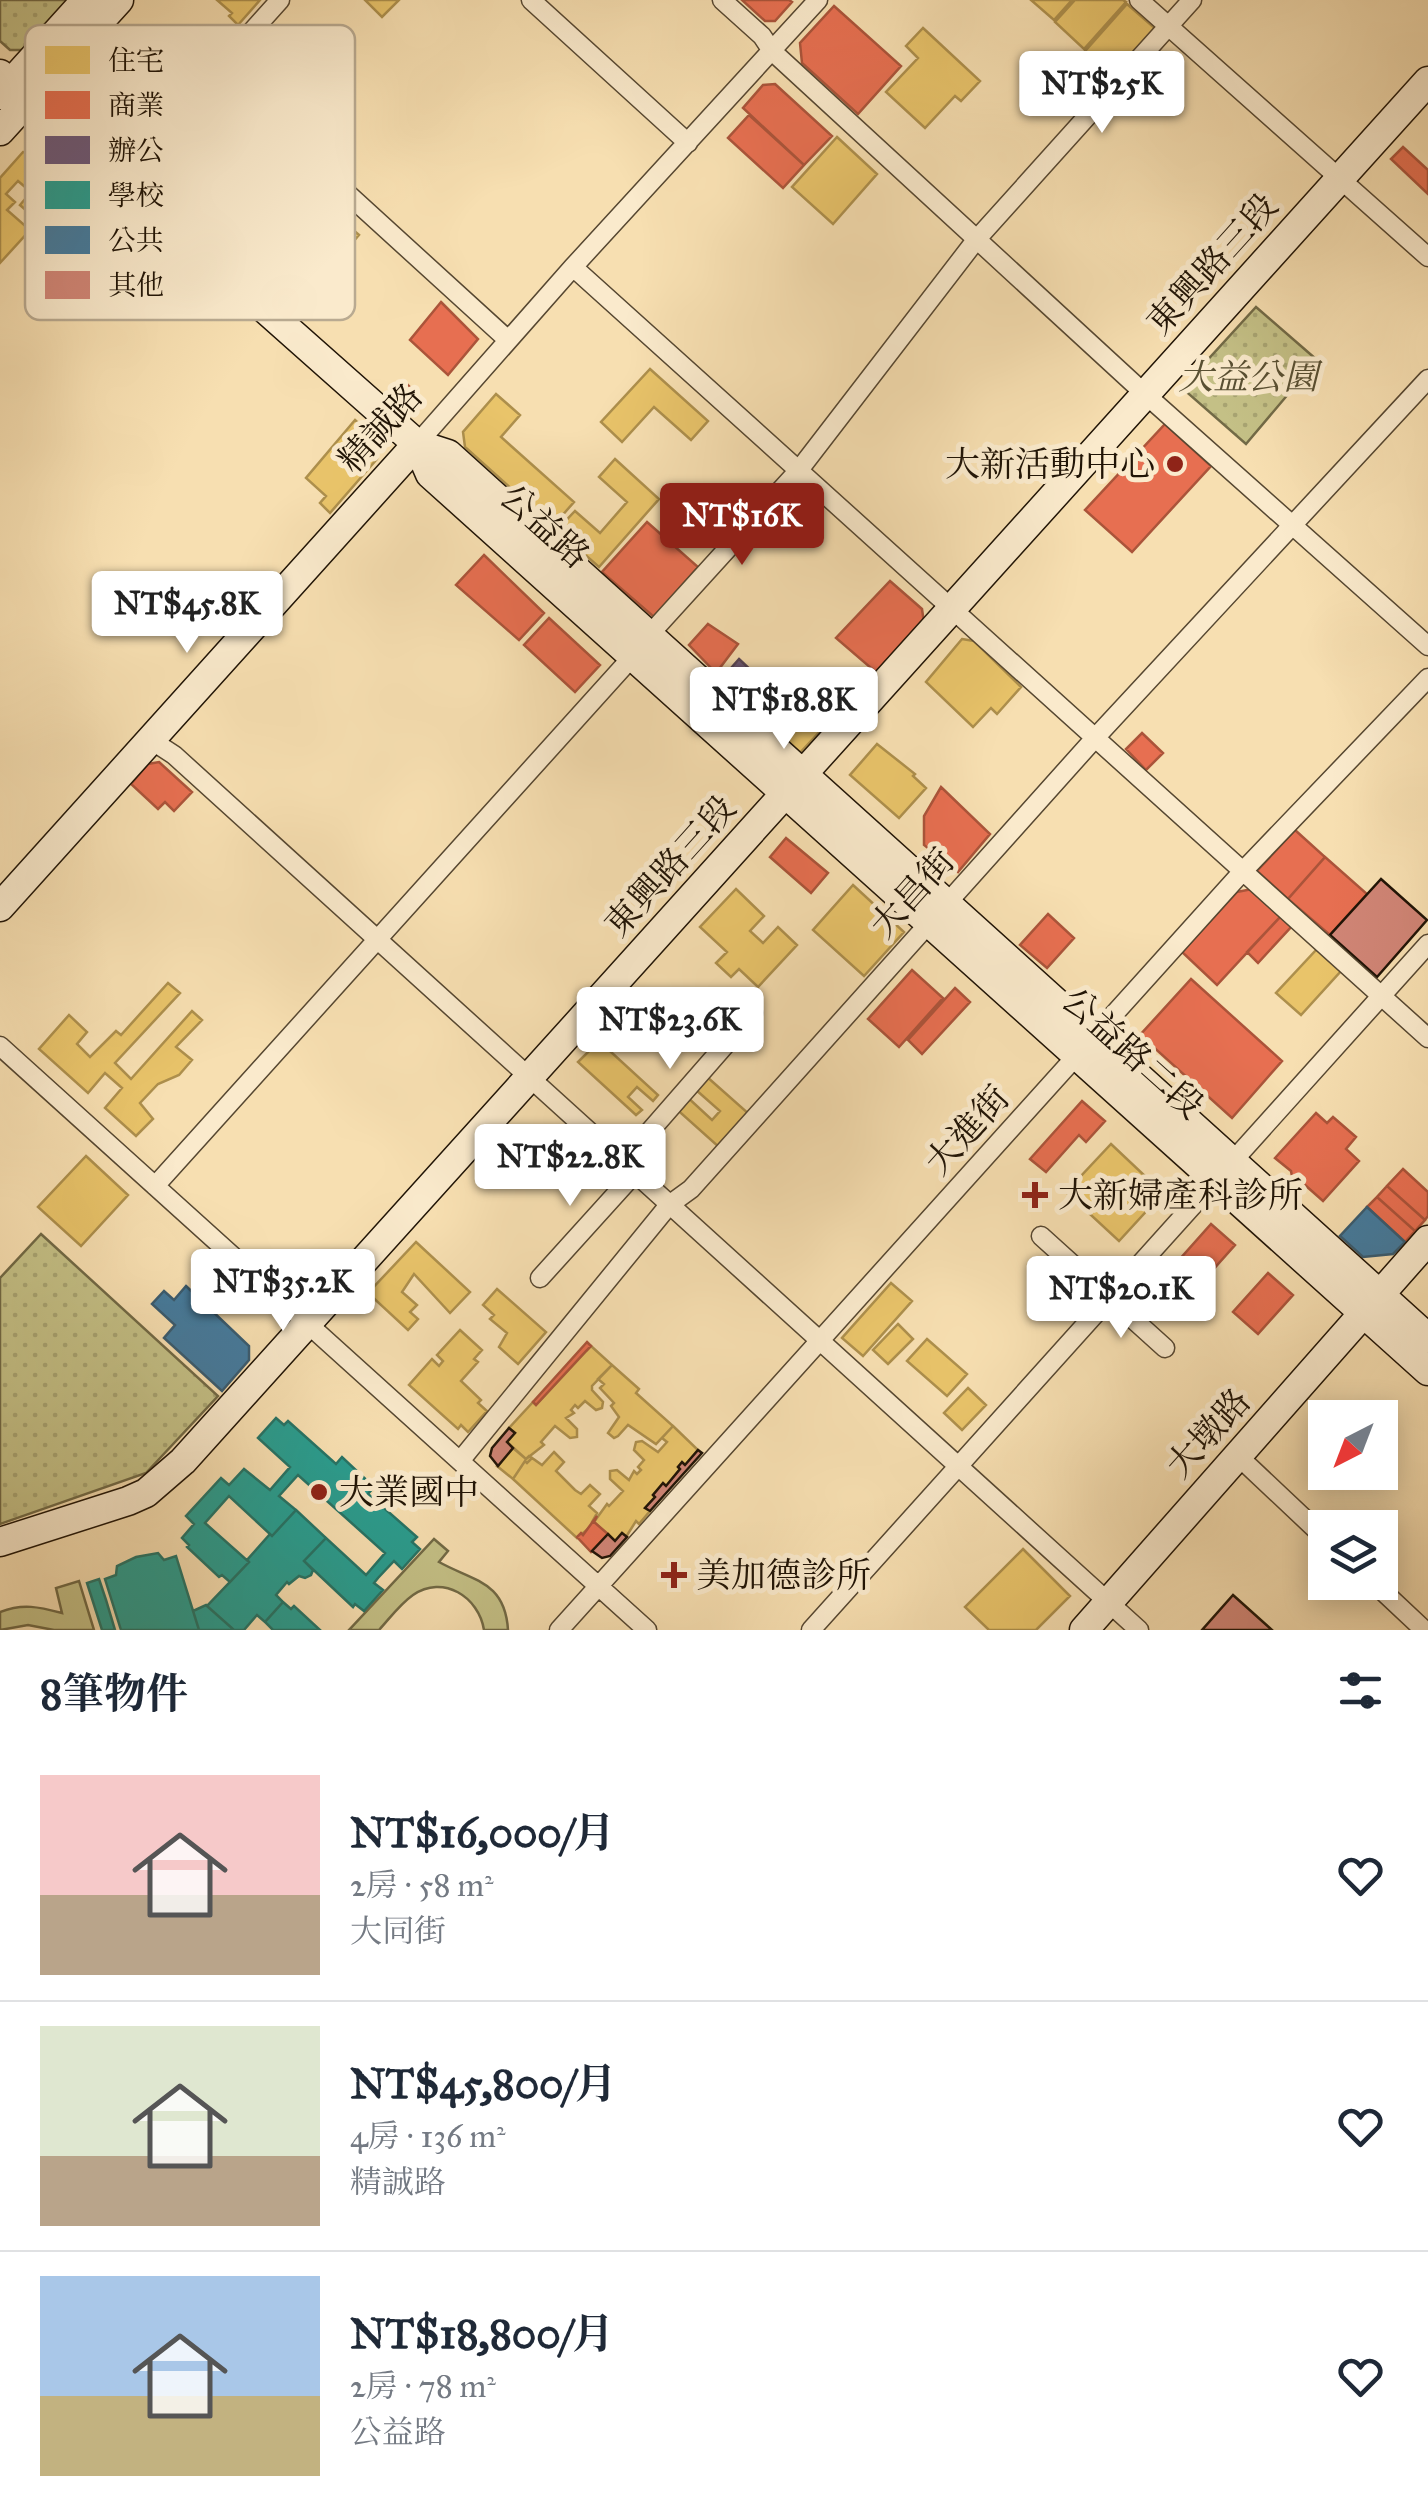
<!DOCTYPE html>
<html lang="zh-TW">
<meta charset="utf-8">
<style>
body{margin:0;font-family:"IM FELL Great Primer","Noto Serif TC",serif;background:#f2f2f3;color:#1f2937;height:100vh;display:flex;flex-direction:column;font-size:38px;white-space:nowrap}
*{box-sizing:border-box;margin:0}
p{font-size:32px;color:#747a83}
.icon{flex:none;width:55px;height:55px;fill:none;stroke:currentColor;stroke-width:2;stroke-linecap:round;stroke-linejoin:round}
.map{position:relative;height:1630px;overflow:hidden}
.side{display:flex;flex-direction:column;background:#fff;flex:1}
.side>*{flex:none}
.needle{width:65px;rotate:222deg}
.tools{position:absolute;left:1308px;top:1400px;display:grid;gap:20px}
.tools a{display:grid;place-items:center;width:90px;height:90px;border-radius:0px;background:#fff;box-shadow:0 5px 25px #0003;font-size:50px}
.price{position:absolute;translate:-50% -85px;padding:0 22px;border-radius:10px;background:#fff;color:#222;font-size:32px;line-height:65px;filter:drop-shadow(0 2px 5px #0008)}
.price::after{content:'';position:absolute;left:50%;top:60px;width:30px;height:22px;margin-left:-15px;background:inherit;clip-path:polygon(0 0,100% 0,50% 100%)}
.price.active{background:#8f2418;color:#fff}
ul{padding:0;list-style:none}
li{display:flex;align-items:center;gap:30px;height:250px;padding:0 40px}
li+li{border-top:2px solid #e0e1e3}
li span{display:grid;place-items:center;flex:none;width:280px;height:200px;border-radius:0px;color:#555}
li>.icon{margin-inline-start:auto}
span .icon{width:120px;height:120px;fill:#fffc;stroke-width:1}
li b{font-size:42px}
h2{display:flex;justify-content:space-between;align-items:center;height:120px;padding:0 40px;font-size:42px}
.map>svg:first-child{display:block}
</style>
<div class="map">
<svg width="1428" height="1630" viewBox="0 0 1428 1630">
<defs>
<pattern id="park-dots" width="8" height="8" patternUnits="userSpaceOnUse" patternTransform="scale(2.5)"><rect width="8" height="8" fill="#c4c086"/><path d="M2 2h.1M6 6h.1" fill="none" stroke="#a8a472" stroke-width="1.8" stroke-linecap="round"/></pattern>
</defs>
<rect width="100%" height="100%" fill="#f7dfb1"/>
<filter id="stains"><feTurbulence type="fractalNoise" baseFrequency=".002" numOctaves="4"/><feColorMatrix values="0 0 0 0 .2 0 0 0 0 .09 0 0 0 0 .02 0 0 0 .5 -.17"/></filter>
<radialGradient id="worn" r=".72"><stop offset=".6" stop-color="#630" stop-opacity="0"/><stop offset="1" stop-color="#630" stop-opacity=".3"/></radialGradient>
<path fill="#c4c086" stroke="#726a46" stroke-width="2.5" d="M434,1539L448,1551L439,1562C473,1581 505,1581 508,1630H484C479,1597 443,1574 413,1595C400,1604 390,1618 379,1630H349Z
M79,1581L94,1630H54L28,1625L0,1630V1612C23,1603 39,1607 62,1613L56,1588Z"/>
<path fill="url(#park-dots)" stroke="#726a46" stroke-width="2.5" d="M0,0H68L24,50H10L0,41Z
M1256,307L1317,360L1246,444L1182,388Z
M41,1234L218,1396L146,1473L0,1524V1278Z"/>
<path fill="#e9c46a" stroke="#ad8f4c" stroke-width="2.5" d="M217,0H260L238,25L229,16L232,13Z
M365,0H399L382,17Z
M1031,0H1072L1054,20Z
M1075,0H1123L1126,2L1084,49L1055,22Z
M1127,4L1158,31L1110,85L1079,58Z
M923,28L980,81L961,101L955,96L925,128L886,92L918,58L906,46Z
M837,137L877,174L833,224L792,187Z
M23,152L38,155L98,208L57,254L50,249L47,252L31,238L43,225L20,205L31,192L18,181L6,194L15,202L7,210L30,230L0,263V178Z
M312,195L359,235L311,291L264,250Z
M650,369L708,421L691,440L654,407L622,442L601,422Z
M496,394L520,415L501,437L574,502L553,526L465,447L463,432Z
M355,420L371,435L379,447L377,459L330,513L320,503L326,496L306,478Z
M615,459L659,499L599,567L557,530L575,511L600,533L627,502L599,477Z
M962,639L974,641L1021,687L997,714L991,708L973,727L926,682Z
M834,682L851,698L796,757L760,724L783,700L795,711L810,694L817,700Z
M877,744L915,774L913,776L926,788L899,818L850,775Z
M853,885L904,932L864,976L813,930Z
M736,889L764,916L750,931L763,943L778,927L797,945L758,987L739,969L731,977L716,963L727,952L700,927Z
M1317,949L1341,971L1301,1015L1276,993Z
M168,983L180,993L115,1063L131,1079L192,1011L202,1020L176,1047L192,1060L179,1075L158,1084L140,1103L153,1119L136,1136L105,1108L122,1088L105,1073L88,1093L39,1049L69,1015L87,1032L77,1044L90,1057L116,1031L121,1035Z
M599,1041L658,1095L653,1101L637,1087L628,1097L642,1110L636,1115L578,1062Z
M706,1076L749,1114L720,1148L673,1106L684,1094L712,1120L720,1111L695,1089Z
M1111,1144L1163,1193L1119,1241L1066,1192Z
M86,1156L128,1195L81,1246L38,1207Z
M416,1242L470,1292L450,1313L414,1274L402,1292L417,1305L410,1312L418,1319L408,1330L368,1293Z
M891,1283L912,1301L863,1356L842,1338Z
M497,1289L546,1332L518,1364L499,1347L507,1333L490,1319L494,1315L483,1305Z
M898,1324L913,1339L888,1364L873,1350Z
M460,1330L482,1350L474,1359L478,1362L461,1381L481,1400L478,1403L487,1411L468,1432L461,1425L458,1429L409,1385L432,1359L439,1366L443,1361L437,1355Z
M927,1339L967,1374L947,1396L907,1361Z
M591,1346L612,1365L592,1386V1390L603,1402L602,1408L596,1410L585,1401L578,1408L575,1405L571,1410L574,1413L566,1418L577,1429V1437L570,1438L555,1426L541,1442L544,1445L526,1459L507,1442L515,1433L509,1428L533,1402L536,1405Z
M612,1365L639,1389L636,1393L673,1426L656,1444L628,1425L618,1436L614,1438L608,1433L619,1417L611,1406L614,1403L600,1388L604,1384L598,1379Z
M968,1388L986,1405L962,1430L944,1413Z
M673,1426L698,1450L685,1465L682,1462L678,1467L680,1469L666,1486L663,1483L653,1495L655,1497L645,1508L650,1511L639,1524L636,1521L626,1537L622,1533L615,1541L594,1522L607,1504L609,1506L623,1491L610,1479V1471L617,1470L629,1480L634,1471L637,1474L641,1470L638,1467L644,1460L634,1450L636,1442L642,1441L658,1452L667,1442L662,1438Z
M513,1448L526,1459L529,1456L532,1458L527,1463L525,1461L513,1479L497,1466Z
M554,1452L564,1462L556,1471L575,1490L581,1494L590,1485L600,1494L589,1506L597,1513L592,1522L594,1524L577,1538L513,1479L525,1461L527,1463L532,1458L542,1465Z
M1023,1549L1070,1596L1036,1630H989L965,1607Z"/>
<path fill="#e76f51" stroke="#ab543a" stroke-width="2.5" d="M742,0H789L792,2L775,21H765Z
M834,6L901,66L858,114L802,63L800,43Z
M775,84L832,136L804,165L743,108L763,85Z
M749,115L804,165L783,188L728,138Z
M1403,147L1428,170V194L1391,159Z
M441,302L478,339L448,375L410,340Z
M408,385L420,398L402,424L386,410Z
M1165,424L1211,466L1132,552L1085,510Z
M647,522L698,567L654,617L602,572Z
M484,555L544,613L519,640L456,585Z
M890,581L922,609L924,623L878,674L836,638Z
M549,618L600,665L575,692L524,645Z
M708,624L738,644L716,673L689,645Z
M1142,733L1163,753L1146,770L1126,749Z
M159,762L192,792L174,811L165,802L158,809L131,784L148,764Z
M941,787L990,834L958,872L924,845V816Z
M1295,830L1325,857L1288,899L1257,871Z
M786,838L828,873L811,893L770,857Z
M1325,857L1367,894L1330,935L1288,899Z
M1252,889L1281,916L1217,985L1182,952L1237,892Z
M1048,914L1074,938L1047,968L1020,945Z
M1281,916L1292,926L1258,963L1247,952Z
M912,970L943,998L899,1047L868,1019Z
M1191,979L1282,1061L1232,1118L1140,1035Z
M955,988L970,1002L922,1054L908,1040Z
M1082,1101L1105,1121L1086,1142L1079,1135L1046,1172L1030,1159Z
M1316,1113L1327,1123L1333,1117L1356,1137L1346,1149L1359,1161L1323,1201L1305,1185L1293,1182L1291,1171L1275,1158Z
M1403,1169L1428,1192V1216L1425,1220L1387,1186Z
M1387,1186L1425,1220L1415,1231L1377,1197Z
M1377,1197L1415,1231L1405,1242L1367,1207Z
M1211,1224L1235,1245L1195,1290L1171,1269Z
M1268,1273L1293,1295L1258,1334L1233,1312Z
M587,1342L591,1346L586,1351L536,1405L533,1402Z
M597,1516L594,1522L608,1534L591,1552L577,1537L581,1533L583,1535Z"/>
<path fill="#6d597a" stroke="#564457" stroke-width="2.5" d="M739,659L755,674L733,699L716,685Z"/>
<path fill="#2a9d8f" stroke="#277466" stroke-width="2.5" d="M276,1418L284,1425L288,1421L336,1464L342,1457L374,1487L368,1494L417,1537L412,1542L420,1549L402,1569L394,1561L378,1578L374,1583L383,1590L364,1611L355,1604L353,1607L304,1561L326,1538L366,1575L385,1553L298,1475L279,1496L296,1510L272,1536L229,1496L205,1523L249,1562L230,1582L222,1575L219,1577L187,1547L189,1545L182,1538L194,1524L186,1516L221,1478L229,1485L244,1469L270,1490L290,1467L258,1438Z
M296,1510L326,1538L304,1561L313,1570L311,1575L305,1578L299,1576L289,1584L287,1582L276,1595L283,1602L265,1622L257,1615L244,1630H234L207,1606L249,1562L247,1560L270,1534L272,1536Z
M158,1553L164,1560L176,1556L199,1630H121L105,1579L116,1575L117,1566L136,1557Z
M99,1579L106,1600L115,1630H102L87,1583Z
M283,1602L291,1609L294,1606L320,1630H273L265,1622Z
M206,1605L207,1606L234,1630H199L193,1611Z"/>
<path fill="#457b9d" stroke="#3a5c70" stroke-width="2.5" d="M1367,1207L1405,1242L1393,1254L1363,1257L1340,1236Z
M186,1286L249,1346V1360L222,1391L164,1338L175,1325L152,1304L164,1291L174,1300Z"/>
<path fill="#d08576" stroke="#201406" stroke-width="2.5" d="M1381,879L1427,920L1377,977L1330,935Z
M509,1428L515,1433L507,1442L513,1448L498,1466L490,1456L492,1448Z
M698,1450L702,1453L650,1511L645,1508L655,1497L653,1495L663,1483L666,1486L680,1469L678,1467L682,1462L685,1465Z
M622,1533L627,1537L610,1556L602,1558L592,1551L608,1534L615,1541Z
M1233,1595L1272,1630H1202Z"/>
<g fill="none" stroke-linecap="round" stroke-linejoin="round">
<g stroke="#564731" stroke-width="21">
<path id="street" d="M531,0L688,143
M722,0L762,36L772,51L1145,394L1428,646
M1139,0L1428,257
M215,73L508,340
M119,180L280,0
M573,267L1428,1038
M417,444L573,267L818,0
M650,634L799,470L976,240L1192,0
M151,740L174,755L1139,1630
M0,1046L647,1630
M623,1162L753,1013
M155,1186L633,656
M1041,1236L1165,1348
M540,1278L635,1173
M1238,1456L1325,1538
M460,1461L669,1205L691,1189L1095,738L1428,379
M1373,1582L1422,1628
M559,1630L1243,871L1428,678
M811,1630L1428,944"/>
</g>
<g stroke="#201406" stroke-width="31">
<path id="secondary" d="M0,74L417,444L430,474L1428,1371
M0,95L86,0
M0,131L119,0
M417,444L448,454L1428,1338
M0,907L417,444
M0,1542L128,1501L146,1493L183,1461L1428,81
M1084,1630L1428,1240"/>
</g>
<use href="#street" stroke="#faeacc" stroke-width="18"/>
<use href="#secondary" stroke="#faeacc" stroke-width="28"/>
</g>
<g fill="#8f2418" stroke="#faeacc" stroke-width="4">
<circle cx="1175" cy="464" r="10"/>
<path d="M1030 1180h10v10h10v10h-10v10h-10v-10h-10v-10h10z"/>
<circle cx="319" cy="1492" r="10"/>
<path d="M669 1560h10v10h10v10h-10v10h-10v-10h-10v-10h10z"/>
</g>
<g text-anchor="middle" stroke-width="10" stroke-linejoin="round" paint-order="stroke">
<g font-size="35" fill="#201406" stroke="#faeacc">
<text transform="translate(1212 264) rotate(-48)" y="12">東興路三段</text>
<text transform="translate(380 428) rotate(-48)" y="12">精誠路</text>
<text transform="translate(545 526) rotate(42)" y="12">公益路</text>
<text transform="translate(670 866) rotate(-48)" y="12">東興路三段</text>
<text transform="translate(912 893) rotate(-48)" y="12">大昌街</text>
<text transform="translate(1133 1053) rotate(42)" y="12">公益路二段</text>
<text transform="translate(967 1130) rotate(-48)" y="12">大進街</text>
<text transform="translate(1208 1433) rotate(-48)" y="12">大墩路</text>
</g>
<g font-size="35" font-style="italic" fill="#595033" stroke="#faeacc">
<text x="1248" y="389">大益公園</text>
</g>
<g font-size="35" fill="#201406" stroke="#faeacc" text-anchor="start">
<text x="1155" y="476" text-anchor="end">大新活動中心</text>
<text x="1058" y="1207">大新婦產科診所</text>
<text x="339" y="1504">大業國中</text>
<text x="696" y="1587">美加德診所</text>
</g>
</g>
<rect x="25" y="25" width="330" height="295" rx="15" fill="#faeacc" stroke="#b9aa91" stroke-width="2.5"/>
<rect x="45" y="46" width="45" height="28" fill="#e9c46a"/>
<rect x="45" y="91" width="45" height="28" fill="#e76f51"/>
<rect x="45" y="136" width="45" height="28" fill="#6d597a"/>
<rect x="45" y="181" width="45" height="28" fill="#2a9d8f"/>
<rect x="45" y="226" width="45" height="28" fill="#457b9d"/>
<rect x="45" y="271" width="45" height="28" fill="#d08576"/>
<g font-size="28" fill="#201406">
<text x="108" y="70">住宅</text>
<text x="108" y="115">商業</text>
<text x="108" y="160">辦公</text>
<text x="108" y="205">學校</text>
<text x="108" y="250">公共</text>
<text x="108" y="295">其他</text>
</g>
<rect width="100%" height="100%" filter="url(#stains)"/>
<rect width="100%" height="100%" fill="url(#worn)"/>
</svg>
<div class="tools">
<a><svg class="needle" viewBox="-14 -14 28 28"><path d="M0-13l5 13h-10z" fill="#e53935"/><path d="M0 13l5-13h-10z" fill="#747a83"/></svg></a>
<a><svg class="icon" aria-label="layers" viewBox="0 0 24 24"><path d="M12 4l9 5-9 5-9-5zM3 14l9 5 9-5"/></svg></a>
</div>
<b class="price" style="left:1102px;top:136px">NT$25K</b>
<b class="price active" style="left:742px;top:568px">NT$16K</b>
<b class="price" style="left:187px;top:656px">NT$45.8K</b>
<b class="price" style="left:784px;top:752px">NT$18.8K</b>
<b class="price" style="left:670px;top:1072px">NT$23.6K</b>
<b class="price" style="left:570px;top:1209px">NT$22.8K</b>
<b class="price" style="left:283px;top:1334px">NT$35.2K</b>
<b class="price" style="left:1121px;top:1341px">NT$20.1K</b>
</div>
<section class="side">
<h2>8筆物件<svg class="icon" aria-label="filters" viewBox="0 0 24 24"><path d="M4 7h16M4 17h16"/><circle cx="9" cy="7" r="2"/><circle cx="15" cy="17" r="2"/></svg></h2>
<ul>
<li><span style="background:linear-gradient(#f6c9c9 60%,#b9a48a 0)"><svg class="icon" aria-label="home" viewBox="0 0 24 24"><path d="M3 11l9-7 9 7M6 9v11h12V9"/></svg></span><div><b>NT$16,000/月</b><p>2房 · 58 m²</p><p>大同街</p></div><svg class="icon" aria-label="heart" viewBox="0 0 24 24"><path d="M12 20l-8-8c-3-5 5-10 8-4 3-6 11-1 8 4z"/></svg></li>
<li><span style="background:linear-gradient(#dfe7d0 65%,#b9a48a 0)"><svg class="icon" aria-label="home" viewBox="0 0 24 24"><path d="M3 11l9-7 9 7M6 9v11h12V9"/></svg></span><div><b>NT$45,800/月</b><p>4房 · 136 m²</p><p>精誠路</p></div><svg class="icon" aria-label="heart" viewBox="0 0 24 24"><path d="M12 20l-8-8c-3-5 5-10 8-4 3-6 11-1 8 4z"/></svg></li>
<li><span style="background:linear-gradient(#a9c7e8 60%,#c2b280 0)"><svg class="icon" aria-label="home" viewBox="0 0 24 24"><path d="M3 11l9-7 9 7M6 9v11h12V9"/></svg></span><div><b>NT$18,800/月</b><p>2房 · 78 m²</p><p>公益路</p></div><svg class="icon" aria-label="heart" viewBox="0 0 24 24"><path d="M12 20l-8-8c-3-5 5-10 8-4 3-6 11-1 8 4z"/></svg></li>
</ul>
</section>
